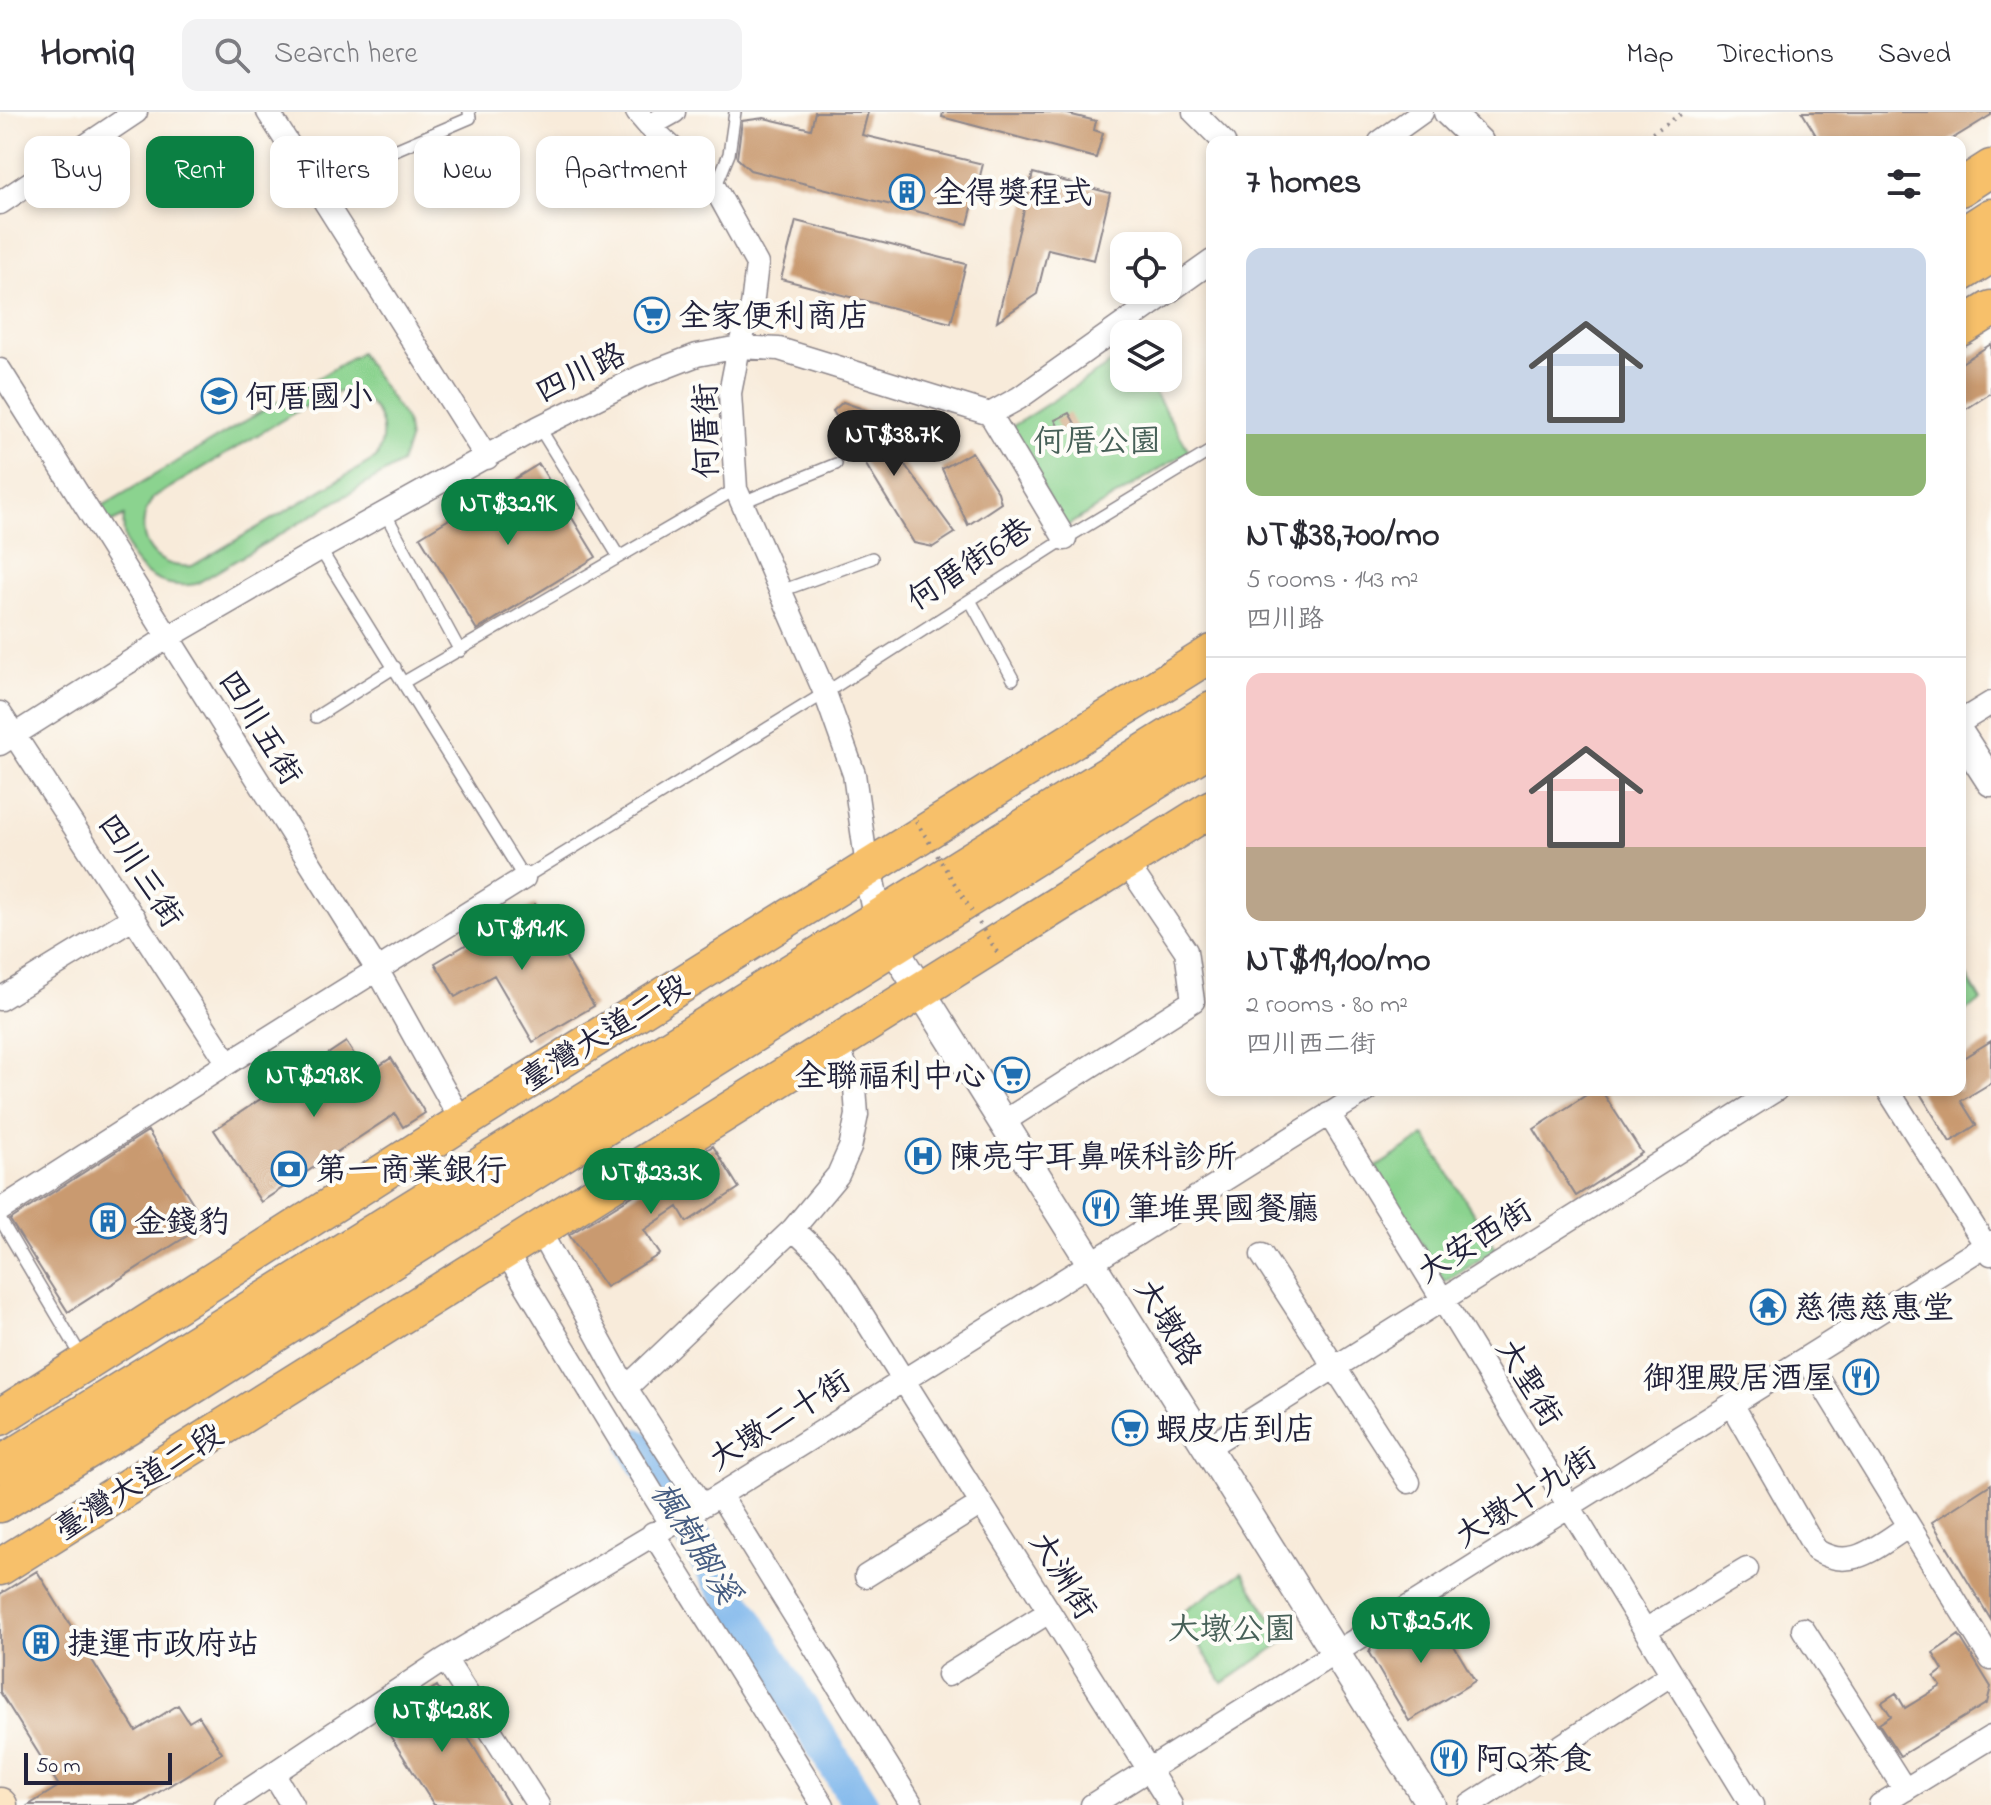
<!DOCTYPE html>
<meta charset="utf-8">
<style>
body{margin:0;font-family:"Indie Flower","LXGW WenKai TC",sans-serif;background:#f2f2f3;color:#2b2b33;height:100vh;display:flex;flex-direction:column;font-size:30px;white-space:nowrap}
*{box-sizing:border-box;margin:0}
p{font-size:26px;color:#7c7c81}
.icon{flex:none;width:44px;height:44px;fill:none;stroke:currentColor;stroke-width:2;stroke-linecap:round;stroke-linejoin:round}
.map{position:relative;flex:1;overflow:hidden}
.panel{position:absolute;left:1206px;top:24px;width:760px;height:960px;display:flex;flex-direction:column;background:#fff;border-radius:16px;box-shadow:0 4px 12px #0003}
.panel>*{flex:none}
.banner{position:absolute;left:24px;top:24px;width:760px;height:72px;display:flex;gap:16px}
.controls{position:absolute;left:1110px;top:120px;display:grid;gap:16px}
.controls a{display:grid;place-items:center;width:72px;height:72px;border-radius:16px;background:#fff;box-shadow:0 4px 12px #0003;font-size:40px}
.scale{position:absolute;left:24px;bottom:20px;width:148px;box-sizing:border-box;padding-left:8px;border:4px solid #22223b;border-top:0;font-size:22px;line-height:28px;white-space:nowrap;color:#22223b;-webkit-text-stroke:6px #fdfcf7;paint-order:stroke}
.price{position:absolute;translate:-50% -68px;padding:0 18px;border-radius:28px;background:#0b8043;color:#fff;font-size:26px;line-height:52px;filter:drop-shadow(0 2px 4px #0008)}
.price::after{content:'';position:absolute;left:50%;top:48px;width:24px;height:18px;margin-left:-12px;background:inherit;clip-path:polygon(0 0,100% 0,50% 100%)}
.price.active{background:#222;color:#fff}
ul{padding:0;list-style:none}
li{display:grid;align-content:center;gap:16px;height:424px;padding:0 40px}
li+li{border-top:2px solid #e1e1e2}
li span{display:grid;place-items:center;height:248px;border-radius:16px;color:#555}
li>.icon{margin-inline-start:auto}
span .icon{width:144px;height:144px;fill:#fffc;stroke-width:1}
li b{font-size:34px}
h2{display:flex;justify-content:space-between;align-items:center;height:96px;padding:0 40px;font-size:34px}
.chip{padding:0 28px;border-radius:16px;background:#fff;box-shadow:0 4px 12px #0003;font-size:28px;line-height:72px}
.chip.active{background:#0b8043;color:#fff}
header{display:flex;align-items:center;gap:48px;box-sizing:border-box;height:112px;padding:0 40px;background:#fff;border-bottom:2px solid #e1e1e2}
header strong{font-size:38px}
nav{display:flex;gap:44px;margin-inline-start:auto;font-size:28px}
.search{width:560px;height:72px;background:#f2f2f3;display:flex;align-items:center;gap:20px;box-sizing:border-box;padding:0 28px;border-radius:16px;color:#7c7c81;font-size:30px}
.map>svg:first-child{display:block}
</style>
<header>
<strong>Homiq</strong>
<div class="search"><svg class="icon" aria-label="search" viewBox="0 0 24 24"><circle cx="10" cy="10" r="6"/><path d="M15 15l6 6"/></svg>Search here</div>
<nav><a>Map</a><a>Directions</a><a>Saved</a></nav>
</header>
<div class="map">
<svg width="1991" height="1693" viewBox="0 0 1991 1693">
<rect width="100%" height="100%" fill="#fdfcf7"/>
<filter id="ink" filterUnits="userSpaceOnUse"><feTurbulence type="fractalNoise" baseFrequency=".0125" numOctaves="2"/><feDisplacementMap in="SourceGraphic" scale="16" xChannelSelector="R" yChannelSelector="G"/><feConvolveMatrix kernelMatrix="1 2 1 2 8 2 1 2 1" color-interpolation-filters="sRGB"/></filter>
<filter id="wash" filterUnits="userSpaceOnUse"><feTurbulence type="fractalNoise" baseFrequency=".006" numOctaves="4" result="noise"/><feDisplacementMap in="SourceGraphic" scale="32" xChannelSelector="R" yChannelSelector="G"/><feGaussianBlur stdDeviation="1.8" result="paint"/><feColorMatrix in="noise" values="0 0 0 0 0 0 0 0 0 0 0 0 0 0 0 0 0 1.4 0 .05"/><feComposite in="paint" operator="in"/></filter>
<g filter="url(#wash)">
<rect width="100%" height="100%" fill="#f8ebda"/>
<path fill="#8bd38f" stroke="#567a65" stroke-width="2" fill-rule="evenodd" d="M360,241L406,308L409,329L401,351L196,472C152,480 119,448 124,404L108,412L99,396ZM345,279C378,287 391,316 376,346L192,454C150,458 130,420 153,386L324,283Z
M1124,243V266H1146L1189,339L1065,415L1010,316Z
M1960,853L1981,889L1960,902Z
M1425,1024L1496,1137L1445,1170L1375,1056Z
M1242,1460L1285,1529L1223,1571L1180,1502Z"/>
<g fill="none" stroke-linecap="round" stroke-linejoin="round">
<path stroke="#79b4eb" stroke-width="36" d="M636,1334L861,1693"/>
</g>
<g id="blocks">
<path fill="#c99a6f" d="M815,0H868L862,23L983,52L968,112L750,58L737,46L742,9L764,6L811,17Z
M943,0H1060L1096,9L1094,18L1103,21L1096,46L942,5Z
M1802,0H1991V3L1947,30H1820Z
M1033,61L1110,81L1094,148L1048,137L1037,182L997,209Z
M796,109L966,152L951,211L781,167Z
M1991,232V281L1960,301V252Z
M843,290L877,302L872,308L955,421L933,435L914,431L833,299Z
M1069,301L1077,315L1062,322L1055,308Z
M972,340L998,380L1001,391L968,413L942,357Z
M539,352L596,445L477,518L420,425Z
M535,792L594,894L533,930L494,863L455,885L435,851Z
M1991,929V971L1961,989L1976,1013L1950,1030L1918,978H1960V948Z
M346,930L367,962L391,946L425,1001L403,1015L395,1002L261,1090L214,1018Z
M1594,978H1601L1642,1041L1576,1084L1534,1017Z
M148,1019L206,1112L68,1200L10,1108Z
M713,1034L739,1076L687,1110L678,1095L644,1118L660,1142L606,1175L569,1123Z
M1991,1372V1508L1932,1410Z
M37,1459L136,1619L178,1593L189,1610L199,1604L222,1641L138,1693H29L59,1674L0,1580V1482Z
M1432,1497L1475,1569L1409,1609L1369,1541L1372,1534Z
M1959,1523L1991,1575L1987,1591L1900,1644L1879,1612L1891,1604L1882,1590L1896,1581L1905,1596L1941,1574L1934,1565L1943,1558L1933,1541Z
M437,1574L509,1693H434L382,1611Z"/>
</g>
</g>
<g filter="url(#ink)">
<use href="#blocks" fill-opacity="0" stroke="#8d868a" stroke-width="2"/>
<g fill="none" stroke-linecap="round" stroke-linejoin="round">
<g stroke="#8d868a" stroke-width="14">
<path id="service" d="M313,73L470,6L469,0
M715,76L729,42L735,0
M539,315L619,445
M743,390L836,352
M385,401L460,539
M320,437L524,766L825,581L1065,427L1212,338
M781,479L872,446
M970,488L1013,567
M404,570L736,377
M316,605L395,555
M0,1107L83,1247"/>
</g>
<g stroke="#8d868a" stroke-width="25">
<path id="minor" d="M268,0L487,346
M637,0L649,14L715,76L757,152L752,194L739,235L730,281L736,377L825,581L854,662L867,755
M1194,0L1224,30
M649,14L674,0
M1380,30L1422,0
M0,91L136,0
M0,258L378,859L462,1010
M990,302L1065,427
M0,601L228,951
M1960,610L1991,591
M0,632L167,526L320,437L539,315L640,265L697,243L739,235L779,237L990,302L1019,286L1212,149
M0,887L134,805
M1888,978L1991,1142
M1329,1002L1752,1693
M1003,1010L1193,889L1186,839L1126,750
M0,1098L228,951L524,766
M793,1117L824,1146L843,1172L1171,1693
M539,1118L626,1276L701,1392
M505,1139L670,1410
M1262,1143L1409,1370
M1806,1246L1991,1547
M626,1276L793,1117L838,1063L850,1036L857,1003L855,975L836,932
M1732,1292L1816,1438C1852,1461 1878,1433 1909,1414
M1208,1335L1776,978
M720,1383L912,1693
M653,1421L823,1693
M866,1464L981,1392
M1803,1517L1905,1678
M1645,1518L1747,1457
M445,1547L538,1693
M948,1563L1049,1500
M274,1663L292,1693
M226,1693L445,1547L720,1383L1368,978
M1092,1693L1991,1130
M1470,1693L1672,1562
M1880,1693L1991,1625"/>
</g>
<g stroke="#8d868a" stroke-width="31">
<path id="tertiary" d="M1448,0L1479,30
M1960,622L1991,670
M867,755L878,808L893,835L1431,1693"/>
</g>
<g stroke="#8d868a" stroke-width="35">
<path id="secondary" d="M0,1692L1,1693"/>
</g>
<g stroke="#8d868a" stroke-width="39">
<path id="primary" d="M1960,76L1991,56
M1960,125L1991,105
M1960,162L1991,143
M1960,216L1991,197
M0,1305L462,1010L1212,541
M0,1353L1212,598
M0,1392L175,1285L1212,634
M0,1455L1212,696"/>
</g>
<path stroke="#8d868a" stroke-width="4" stroke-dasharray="2 6" stroke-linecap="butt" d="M1639,30L1684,0"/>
<use href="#service" stroke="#fff" stroke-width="11"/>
<use href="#minor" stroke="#fff" stroke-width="22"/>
<use href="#tertiary" stroke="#fff" stroke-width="28"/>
<use href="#secondary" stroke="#fce6c4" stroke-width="32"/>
<use href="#primary" stroke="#f7c06b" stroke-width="36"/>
<path stroke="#8d868a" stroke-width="4" stroke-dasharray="2 6" stroke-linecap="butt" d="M916,709L997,840"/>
</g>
</g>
<defs>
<g id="building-ring" transform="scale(1.8)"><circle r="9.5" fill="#fdfcf7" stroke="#1f6fb2" stroke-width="1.5"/><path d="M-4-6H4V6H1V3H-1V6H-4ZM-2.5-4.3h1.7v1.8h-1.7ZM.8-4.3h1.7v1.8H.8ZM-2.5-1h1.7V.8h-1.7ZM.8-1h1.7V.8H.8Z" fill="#1f6fb2"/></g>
<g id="supermarket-ring" transform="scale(1.8)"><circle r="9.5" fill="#fdfcf7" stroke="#1f6fb2" stroke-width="1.5"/><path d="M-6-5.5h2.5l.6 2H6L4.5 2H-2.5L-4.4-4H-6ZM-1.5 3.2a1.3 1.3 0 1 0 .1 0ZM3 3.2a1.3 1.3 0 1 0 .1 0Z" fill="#1f6fb2"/></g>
<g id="school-ring" transform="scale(1.8)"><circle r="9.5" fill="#fdfcf7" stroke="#1f6fb2" stroke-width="1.5"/><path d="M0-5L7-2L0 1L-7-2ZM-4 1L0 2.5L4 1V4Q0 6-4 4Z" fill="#1f6fb2"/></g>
<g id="hospital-ring" transform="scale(1.8)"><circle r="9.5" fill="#fdfcf7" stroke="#1f6fb2" stroke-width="1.5"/><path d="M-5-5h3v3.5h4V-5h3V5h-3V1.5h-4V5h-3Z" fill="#1f6fb2"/></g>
<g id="bank-ring" transform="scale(1.8)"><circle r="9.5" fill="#fdfcf7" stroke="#1f6fb2" stroke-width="1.5"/><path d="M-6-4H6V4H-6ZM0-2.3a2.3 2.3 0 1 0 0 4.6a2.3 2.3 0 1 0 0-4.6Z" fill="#1f6fb2"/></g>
<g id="restaurant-ring" transform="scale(1.8)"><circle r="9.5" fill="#fdfcf7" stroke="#1f6fb2" stroke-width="1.5"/><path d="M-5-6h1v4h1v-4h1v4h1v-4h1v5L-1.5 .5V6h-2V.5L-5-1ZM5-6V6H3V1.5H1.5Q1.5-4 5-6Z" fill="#1f6fb2"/></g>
<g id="temple-ring" transform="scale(1.8)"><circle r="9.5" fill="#fdfcf7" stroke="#1f6fb2" stroke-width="1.5"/><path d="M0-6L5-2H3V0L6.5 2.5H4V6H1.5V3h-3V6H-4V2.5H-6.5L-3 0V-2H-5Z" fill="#1f6fb2"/></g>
</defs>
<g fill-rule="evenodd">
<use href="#building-ring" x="907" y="80"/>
<use href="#supermarket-ring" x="652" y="203"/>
<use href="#school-ring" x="219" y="284"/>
<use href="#supermarket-ring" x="1012" y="963"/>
<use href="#hospital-ring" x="923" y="1044"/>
<use href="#bank-ring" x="289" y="1057"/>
<use href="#restaurant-ring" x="1101" y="1096"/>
<use href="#building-ring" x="108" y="1109"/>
<use href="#temple-ring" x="1768" y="1195"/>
<use href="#restaurant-ring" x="1861" y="1265"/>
<use href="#supermarket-ring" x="1130" y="1316"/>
<use href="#building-ring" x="41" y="1531"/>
<use href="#restaurant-ring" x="1449" y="1646"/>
</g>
<g text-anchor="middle" stroke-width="8" stroke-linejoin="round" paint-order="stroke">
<g font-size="32" fill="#22223b" stroke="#fdfcf7" text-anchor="start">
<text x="933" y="91">全得獎程式</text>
<text x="678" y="214">全家便利商店</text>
<text x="245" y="295">何厝國小</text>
<text x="986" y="974" text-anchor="end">全聯福利中心</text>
<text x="949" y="1055">陳亮宇耳鼻喉科診所</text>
<text x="315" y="1068">第一商業銀行</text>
<text x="1127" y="1107">筆堆異國餐廳</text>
<text x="134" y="1120">金錢豹</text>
<text x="1794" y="1206">慈德慈惠堂</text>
<text x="1835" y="1276" text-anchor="end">御狸殿居酒屋</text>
<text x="1156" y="1327">蝦皮店到店</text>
<text x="67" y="1542">捷運市政府站</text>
<text x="1475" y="1657">阿Q茶食</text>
</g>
<g font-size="32" fill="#22223b" stroke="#fdfcf7">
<text transform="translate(580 260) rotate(-26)" y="11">四川路</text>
<text transform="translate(705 319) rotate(-91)" y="11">何厝街</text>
<text transform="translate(969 451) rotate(-33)" y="11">何厝街6巷</text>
<text transform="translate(261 615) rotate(58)" y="11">四川五街</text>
<text transform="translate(141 758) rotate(57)" y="11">四川三街</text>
<text transform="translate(604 920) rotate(-32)" y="11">臺灣大道二段</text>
<text transform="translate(1474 1128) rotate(-32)" y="11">大安西街</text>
<text transform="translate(1169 1210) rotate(58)" y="11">大墩路</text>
<text transform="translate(1530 1270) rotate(59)" y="11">大聖街</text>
<text transform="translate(779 1307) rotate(-32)" y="11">大墩二十街</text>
<text transform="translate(138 1369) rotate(-32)" y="11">臺灣大道二段</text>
<text transform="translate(1525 1384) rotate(-32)" y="11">大墩十九街</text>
<text transform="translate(1064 1463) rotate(58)" y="11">大洲街</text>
</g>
<g font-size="32" fill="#476058" stroke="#fdfcf7">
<text x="1097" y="339">何厝公園</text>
<text x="1232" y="1527">大墩公園</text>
</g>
<g font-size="34" font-style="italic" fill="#455c81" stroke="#fdfcf7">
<text transform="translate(697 1430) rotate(58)" y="12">楓樹腳溪</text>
</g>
</g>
</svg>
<div class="controls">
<a><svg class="icon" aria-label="locate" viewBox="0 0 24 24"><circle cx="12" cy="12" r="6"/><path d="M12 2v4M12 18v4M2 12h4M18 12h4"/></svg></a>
<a><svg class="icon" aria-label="layers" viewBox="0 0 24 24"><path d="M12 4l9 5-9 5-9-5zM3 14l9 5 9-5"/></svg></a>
</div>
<div class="scale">50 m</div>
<b class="price active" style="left:894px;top:366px">NT$38.7K</b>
<b class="price" style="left:508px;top:435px">NT$32.9K</b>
<b class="price" style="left:522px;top:860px">NT$19.1K</b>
<b class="price" style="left:314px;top:1007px">NT$29.8K</b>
<b class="price" style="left:651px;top:1104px">NT$23.3K</b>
<b class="price" style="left:1421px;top:1553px">NT$25.1K</b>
<b class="price" style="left:442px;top:1642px">NT$42.8K</b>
<div class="banner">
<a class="chip">Buy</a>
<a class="chip active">Rent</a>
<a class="chip">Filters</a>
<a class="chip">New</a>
<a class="chip">Apartment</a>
</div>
<section class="panel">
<h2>7 homes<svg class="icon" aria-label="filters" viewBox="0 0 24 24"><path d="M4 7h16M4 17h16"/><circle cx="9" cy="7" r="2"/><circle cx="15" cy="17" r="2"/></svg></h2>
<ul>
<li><span style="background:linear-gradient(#c9d6e8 75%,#8fb573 0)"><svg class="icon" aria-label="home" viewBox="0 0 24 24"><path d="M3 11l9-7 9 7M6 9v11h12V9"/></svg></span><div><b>NT$38,700/mo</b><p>5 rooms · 143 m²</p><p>四川路</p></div></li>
<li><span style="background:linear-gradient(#f6c9c9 70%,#b9a48a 0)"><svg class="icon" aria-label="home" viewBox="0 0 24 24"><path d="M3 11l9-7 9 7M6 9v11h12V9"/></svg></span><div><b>NT$19,100/mo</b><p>2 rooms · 80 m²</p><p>四川西二街</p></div></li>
</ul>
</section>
</div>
